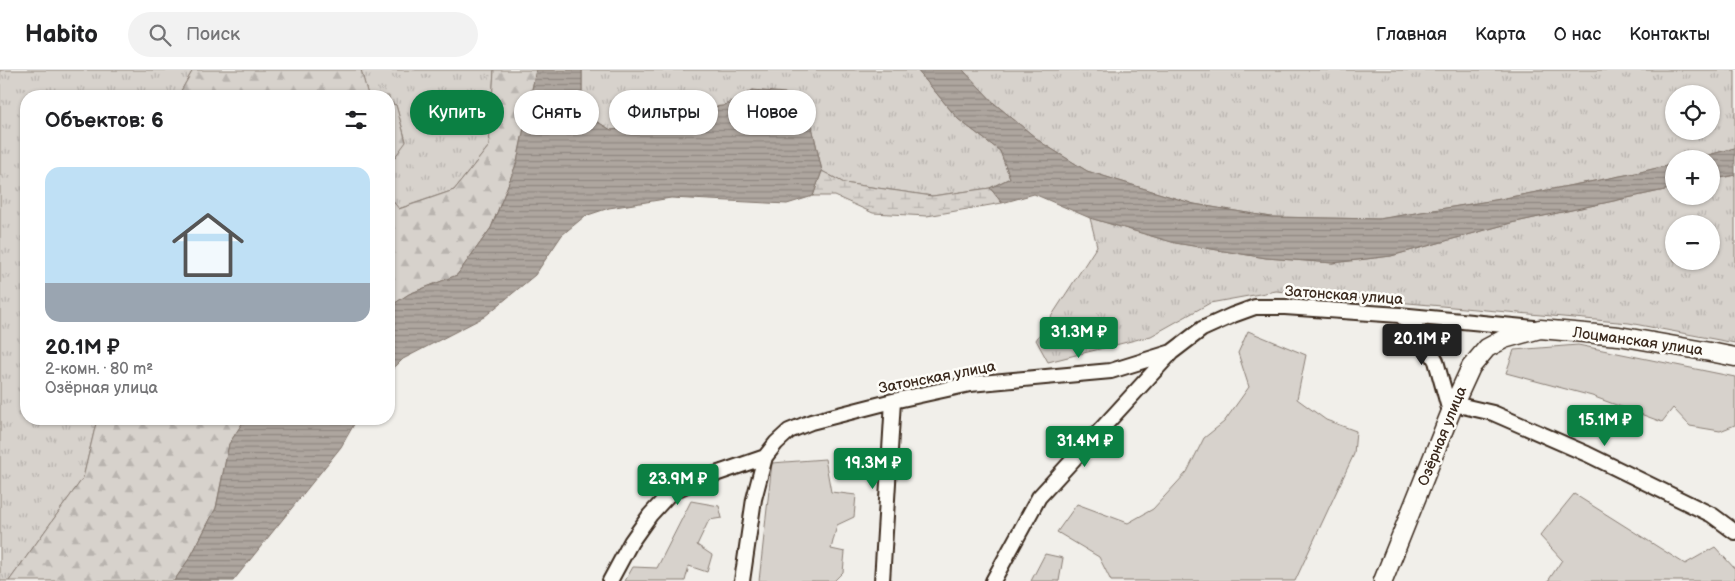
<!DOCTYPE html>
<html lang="ru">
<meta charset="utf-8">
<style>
body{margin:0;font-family:"Balsamiq Sans",sans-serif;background:#f2f2f2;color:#202124;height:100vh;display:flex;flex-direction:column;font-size:19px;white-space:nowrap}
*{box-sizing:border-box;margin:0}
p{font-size:16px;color:#757577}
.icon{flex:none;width:28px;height:28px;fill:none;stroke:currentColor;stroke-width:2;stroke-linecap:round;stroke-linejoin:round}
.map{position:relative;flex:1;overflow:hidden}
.drawer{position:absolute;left:20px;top:20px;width:375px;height:335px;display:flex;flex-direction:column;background:#fff;border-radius:20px;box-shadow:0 1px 4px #0004}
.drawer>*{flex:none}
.hud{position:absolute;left:410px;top:20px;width:475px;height:45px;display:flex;gap:10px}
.controls{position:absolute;left:1665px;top:15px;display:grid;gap:10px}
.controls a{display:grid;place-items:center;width:55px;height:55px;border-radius:50%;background:#fff;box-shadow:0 1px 4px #0004;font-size:25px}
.price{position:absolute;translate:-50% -42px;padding:0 11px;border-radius:5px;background:#0b8043;color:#fff;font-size:16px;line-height:32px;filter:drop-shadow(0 1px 2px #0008)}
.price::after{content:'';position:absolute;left:50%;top:30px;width:15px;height:11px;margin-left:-8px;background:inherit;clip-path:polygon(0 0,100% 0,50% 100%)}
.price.selected{background:#222;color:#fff}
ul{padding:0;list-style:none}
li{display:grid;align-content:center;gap:10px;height:265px;padding:0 25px}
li+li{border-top:1px solid #e0e0e0}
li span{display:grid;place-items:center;height:155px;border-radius:15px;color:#555}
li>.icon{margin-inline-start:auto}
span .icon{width:90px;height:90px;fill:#fffc;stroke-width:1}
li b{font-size:21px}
h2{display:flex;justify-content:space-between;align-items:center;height:60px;padding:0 25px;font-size:21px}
.pill{padding:0 18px;border-radius:22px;background:#fff;box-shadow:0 1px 4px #0004;font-size:18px;line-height:45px}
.pill.selected{background:#0b8043;color:#fff}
header{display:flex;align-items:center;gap:30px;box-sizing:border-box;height:70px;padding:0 25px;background:#fff;border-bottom:1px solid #e0e0e0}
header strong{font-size:24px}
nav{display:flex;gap:28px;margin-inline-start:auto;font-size:18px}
.search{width:350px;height:45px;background:#f2f2f2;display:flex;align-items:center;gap:12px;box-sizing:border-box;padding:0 18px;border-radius:28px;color:#757577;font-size:19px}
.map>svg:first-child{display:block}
</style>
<header>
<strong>Habito</strong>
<div class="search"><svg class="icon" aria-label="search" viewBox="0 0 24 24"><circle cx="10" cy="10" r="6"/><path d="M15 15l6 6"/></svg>Поиск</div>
<nav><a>Главная</a><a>Карта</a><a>О нас</a><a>Контакты</a></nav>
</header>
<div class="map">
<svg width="1735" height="511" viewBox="0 0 1735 511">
<defs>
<pattern id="grass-tufts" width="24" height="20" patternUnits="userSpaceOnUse" patternTransform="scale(1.25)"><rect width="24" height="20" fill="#d7d2cc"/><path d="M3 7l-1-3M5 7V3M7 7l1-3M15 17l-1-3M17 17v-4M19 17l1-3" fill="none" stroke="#b9b4af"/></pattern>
<pattern id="forest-firs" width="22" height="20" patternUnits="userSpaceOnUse" patternTransform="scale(1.25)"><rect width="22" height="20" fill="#d7d2cc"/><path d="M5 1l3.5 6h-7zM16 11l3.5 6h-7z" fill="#b9b4af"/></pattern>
<pattern id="wetland-marsh" width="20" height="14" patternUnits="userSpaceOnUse" patternTransform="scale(1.25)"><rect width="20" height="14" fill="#d7d2cc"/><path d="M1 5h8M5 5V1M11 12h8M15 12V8" fill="none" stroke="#b9b4af"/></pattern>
<pattern id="water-rules" width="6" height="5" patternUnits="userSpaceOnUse" patternTransform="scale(1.25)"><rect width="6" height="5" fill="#aea69f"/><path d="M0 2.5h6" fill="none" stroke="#8f8781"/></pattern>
</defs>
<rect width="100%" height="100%" fill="#f1efea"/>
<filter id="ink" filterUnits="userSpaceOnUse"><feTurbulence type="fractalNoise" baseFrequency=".02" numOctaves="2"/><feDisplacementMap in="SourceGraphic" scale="10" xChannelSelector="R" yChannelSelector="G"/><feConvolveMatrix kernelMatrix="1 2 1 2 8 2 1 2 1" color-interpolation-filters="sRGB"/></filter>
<g filter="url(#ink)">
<path fill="url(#grass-tufts)" stroke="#897e75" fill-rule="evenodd" d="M0,0H193L178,26H26V349H97L83,408L9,511H0Z
M361,0H494L489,76L454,120L398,139L389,126V95L406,71L396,35L389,33V26H368Z
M582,0H917L958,49L1000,81L1010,108L990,118L932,126L844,113L822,101L810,48L753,20L723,36L692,39L642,57L611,60L591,48L582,27Z
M963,0H1735V78L1693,89H1674V94L1636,103L1495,130L1379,149L1271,147L1194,134L1087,101L1042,73L995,34ZM1674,24H1711V61H1674Z
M1735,105V273L1629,253L1276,221L1210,233L1151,266L1048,292L1036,270L1097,176L1090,148L1176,173L1266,188L1333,193L1391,186L1511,153L1674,118V126H1711V110ZM1674,154H1711V191H1674Z"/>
<path fill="url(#forest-firs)" stroke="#897e75" d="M193,0H361L368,25L370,26H178Z
M494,0H536L517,92L491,158L457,205L409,224L389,237V126L399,139L454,120L489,76Z
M389,33L396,35L406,72L389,95Z
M97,349H245L229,374L216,438L191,486L174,511H9L83,408Z"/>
<path fill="url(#wetland-marsh)" stroke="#897e75" d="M822,101L844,113L932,126L990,118L1002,133L927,146L873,143L835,126H813Z"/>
<path fill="#d7d2cc" stroke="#897e75" d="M1248,261L1306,285L1297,329L1326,350L1356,361L1354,384L1295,511H1111L1099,487L1057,462L1077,434L1128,453L1153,439L1187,402L1204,368L1224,352L1249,317L1238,283Z
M1578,275L1735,307V355L1720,361L1690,356L1673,338L1662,352L1592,326L1506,303L1514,280Z
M825,389L831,422L856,425L854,447L837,455L831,479L845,482L843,502L834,511H759L772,393Z
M1574,424L1685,494L1715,477L1735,499V511H1548L1562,490L1540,466Z
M691,431L719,436L722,448L709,450L697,475L712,485L707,502L689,496L685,511H625L633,497L657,498Z
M1045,484L1063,488L1059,511H1031Z"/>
<path fill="url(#water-rules)" stroke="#80746b" d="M536,0H582V27L591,48L611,60L642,57L692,39L723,36L753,20L785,23L810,48L822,101L813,126L787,134L671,128L609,138L585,146L562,165L535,205L484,247L403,289L389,303V237L409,224L457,205L491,158L517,92Z
M917,0H963L995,34L1042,73L1087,101L1194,134L1271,147L1379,149L1495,130L1636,103L1674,94V118L1511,153L1391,186L1333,193L1266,188L1175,173L1090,148L1034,124L1002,133L990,118L1010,108L1000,81L958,49Z
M1735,78V105L1711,110V89H1693Z
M245,349H357L341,377L233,511H174L191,486L216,438L229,374Z"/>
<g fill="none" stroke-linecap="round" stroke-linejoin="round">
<g stroke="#3b2a1e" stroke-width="18">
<path id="minor" d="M1400,245L1420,262L1436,291L1450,342
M1454,334L1493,343L1587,384L1712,445L1735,462
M610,511L631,472L650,445L671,422L698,410L765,387
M742,511L754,429L765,387L776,373L789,361L811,352L893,331L970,314L1111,301L1172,282L1202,259L1233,245L1255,237H1285L1399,245L1534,258
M882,511L893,331
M993,511L1039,427L1171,283"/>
</g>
<g stroke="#3b2a1e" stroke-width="21">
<path id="tertiary" d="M1383,511L1454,334L1471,297L1487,278L1504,269L1540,259L1619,266L1710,282L1735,287"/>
</g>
<use href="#minor" stroke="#fdfcf7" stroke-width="14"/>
<use href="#tertiary" stroke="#fdfcf7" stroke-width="18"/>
</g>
</g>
<g text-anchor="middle" stroke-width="5" stroke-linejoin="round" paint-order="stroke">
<g font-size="15" fill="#3b2a1e" stroke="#fdfcf7">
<text transform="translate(1344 225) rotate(4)" y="5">Затонская улица</text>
<text transform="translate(1638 271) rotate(8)" y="5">Лоцманская улица</text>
<text transform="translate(937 307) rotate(-11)" y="5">Затонская улица</text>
<text transform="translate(1442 366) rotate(-68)" y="5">Озёрная улица</text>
</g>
</g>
</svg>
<div class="controls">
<a><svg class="icon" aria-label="locate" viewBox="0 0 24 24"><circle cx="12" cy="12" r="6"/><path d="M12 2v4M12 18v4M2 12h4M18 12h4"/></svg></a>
<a>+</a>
<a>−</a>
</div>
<b class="price" style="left:1079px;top:289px">31.3M ₽</b>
<b class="price selected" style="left:1422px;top:296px">20.1M ₽</b>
<b class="price" style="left:1605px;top:377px">15.1M ₽</b>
<b class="price" style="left:1085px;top:398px">31.4M ₽</b>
<b class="price" style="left:873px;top:420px">19.3M ₽</b>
<b class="price" style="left:678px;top:436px">23.9M ₽</b>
<div class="hud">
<a class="pill selected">Купить</a>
<a class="pill">Снять</a>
<a class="pill">Фильтры</a>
<a class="pill">Новое</a>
</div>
<section class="drawer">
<h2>Объектов: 6<svg class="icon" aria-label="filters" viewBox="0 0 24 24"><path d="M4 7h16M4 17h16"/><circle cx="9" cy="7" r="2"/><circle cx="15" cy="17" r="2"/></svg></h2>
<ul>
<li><span style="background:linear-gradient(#bfe0f5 75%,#9aa5b1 0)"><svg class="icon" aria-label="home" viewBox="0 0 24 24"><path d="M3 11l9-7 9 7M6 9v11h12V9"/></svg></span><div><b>20.1M ₽</b><p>2-комн. · 80 m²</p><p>Озёрная улица</p></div></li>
</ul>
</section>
</div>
